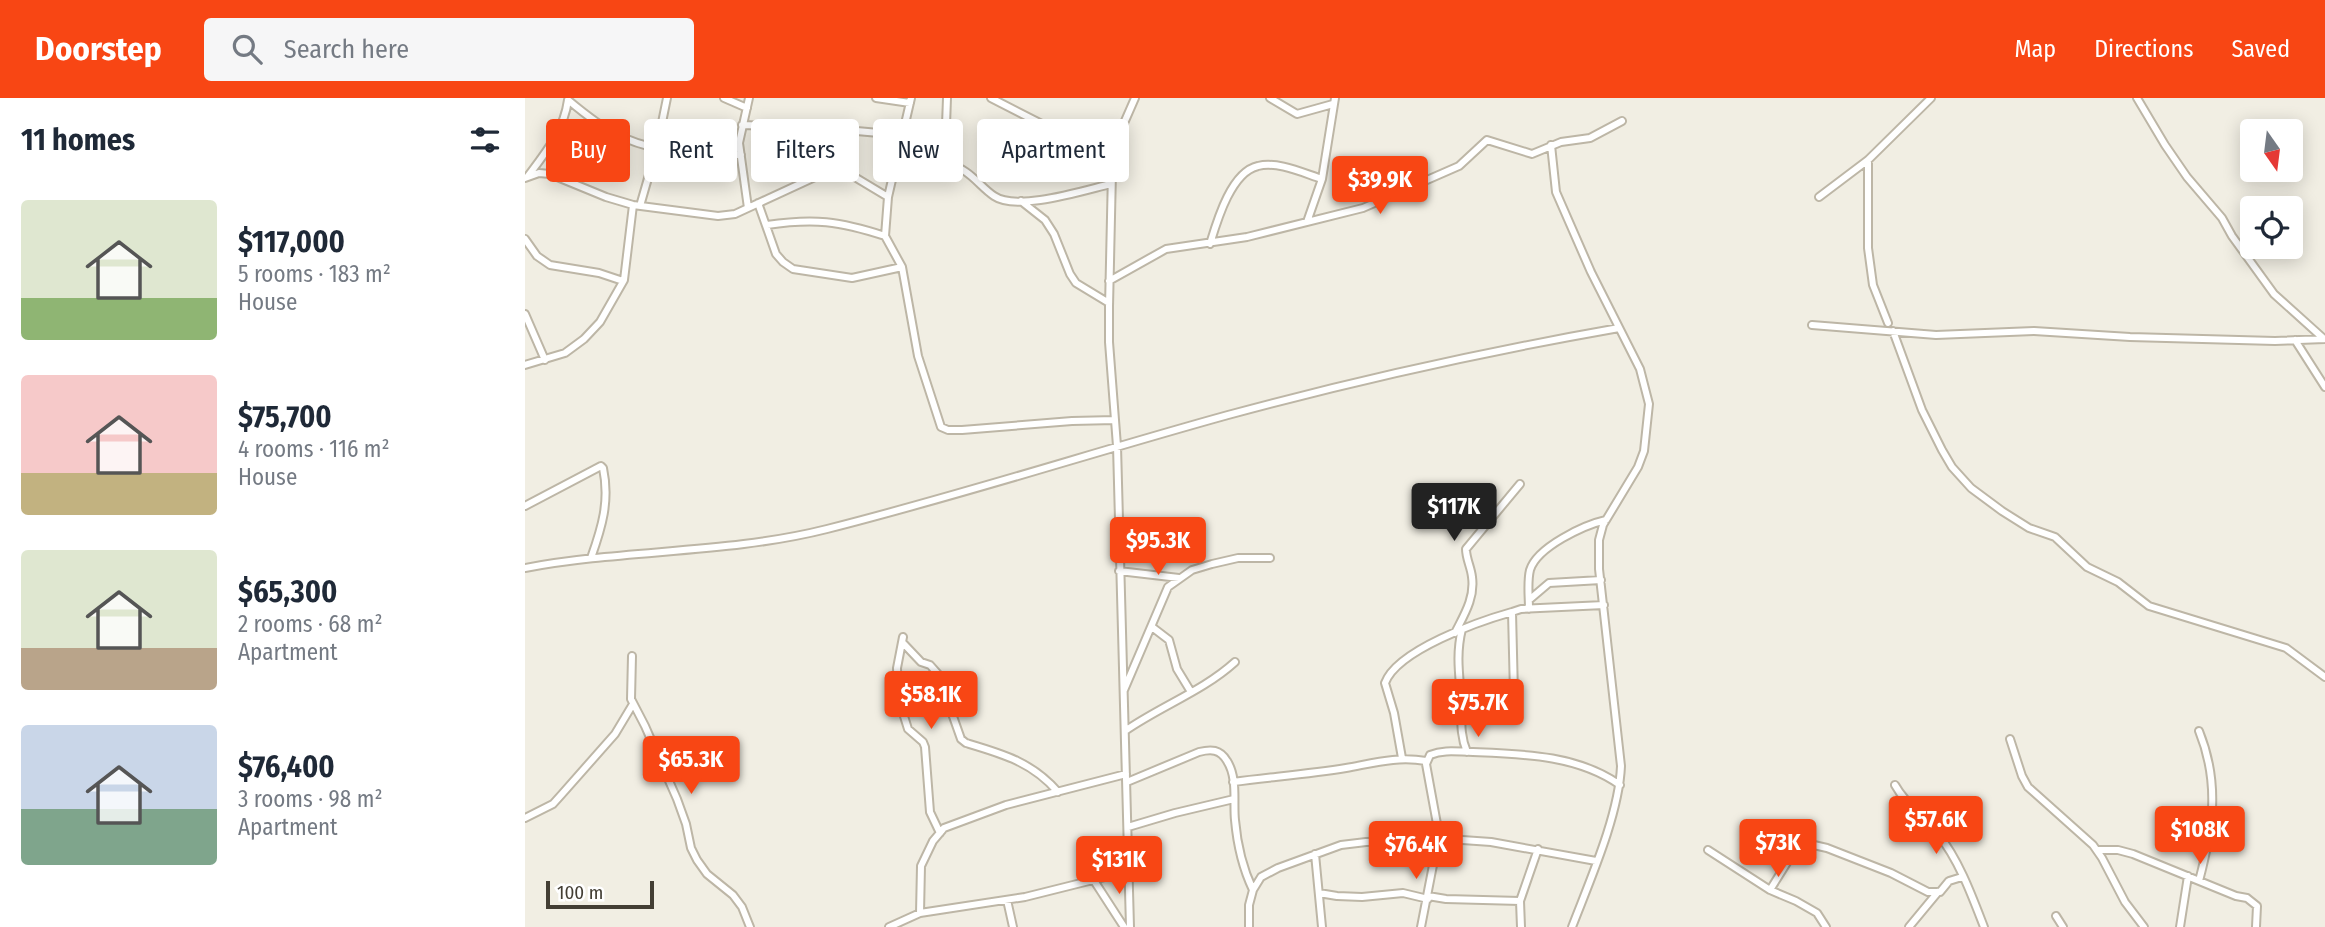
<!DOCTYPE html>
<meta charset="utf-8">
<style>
body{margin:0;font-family:"Fira Sans Condensed",sans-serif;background:#f6f6f7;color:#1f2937;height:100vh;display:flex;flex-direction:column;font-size:26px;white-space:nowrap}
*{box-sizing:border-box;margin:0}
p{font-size:23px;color:#747a83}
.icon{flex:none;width:38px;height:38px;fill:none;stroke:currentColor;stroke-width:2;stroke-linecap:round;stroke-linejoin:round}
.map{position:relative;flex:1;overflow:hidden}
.side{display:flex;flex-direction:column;background:#fff;width:525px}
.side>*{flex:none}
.hud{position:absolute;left:21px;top:21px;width:665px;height:63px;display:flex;gap:14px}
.needle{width:46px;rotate:166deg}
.fabs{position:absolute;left:1715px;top:21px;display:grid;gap:14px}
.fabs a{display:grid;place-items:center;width:63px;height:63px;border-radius:7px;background:#fff;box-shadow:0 4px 18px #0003;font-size:35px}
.scale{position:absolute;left:21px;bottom:18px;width:108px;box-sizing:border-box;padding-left:7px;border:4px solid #433e34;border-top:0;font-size:19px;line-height:24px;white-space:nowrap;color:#433e34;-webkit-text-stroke:5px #fff;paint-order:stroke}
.price{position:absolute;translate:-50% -60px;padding:0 16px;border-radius:7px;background:#f84614;color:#fff;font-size:23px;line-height:46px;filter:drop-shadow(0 2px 4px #0008)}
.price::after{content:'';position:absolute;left:50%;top:42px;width:21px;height:16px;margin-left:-10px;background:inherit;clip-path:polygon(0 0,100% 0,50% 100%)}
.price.active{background:#222;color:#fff}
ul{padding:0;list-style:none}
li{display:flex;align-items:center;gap:21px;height:175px;padding:0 21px}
li span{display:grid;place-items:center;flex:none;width:196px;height:140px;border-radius:7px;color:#555}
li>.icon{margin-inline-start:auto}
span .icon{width:84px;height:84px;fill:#fffc;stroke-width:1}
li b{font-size:30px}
h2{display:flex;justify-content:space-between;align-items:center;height:84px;padding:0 21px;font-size:30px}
.pill{padding:0 24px;border-radius:7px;background:#fff;box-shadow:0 4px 18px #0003;font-size:24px;line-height:63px}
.pill.active{background:#f84614;color:#fff}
header{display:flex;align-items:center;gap:42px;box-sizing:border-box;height:98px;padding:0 35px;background:#f84614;color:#fff}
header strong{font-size:33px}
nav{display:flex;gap:38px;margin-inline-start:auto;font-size:24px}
.search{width:490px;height:63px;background:#f6f6f7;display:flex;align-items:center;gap:18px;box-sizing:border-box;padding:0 24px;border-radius:7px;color:#747a83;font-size:26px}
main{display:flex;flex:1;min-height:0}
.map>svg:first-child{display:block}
</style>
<header>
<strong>Doorstep</strong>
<div class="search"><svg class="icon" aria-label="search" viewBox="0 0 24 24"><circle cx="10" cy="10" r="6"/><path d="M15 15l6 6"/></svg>Search here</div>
<nav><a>Map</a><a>Directions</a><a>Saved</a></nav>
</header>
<main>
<section class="side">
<h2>11 homes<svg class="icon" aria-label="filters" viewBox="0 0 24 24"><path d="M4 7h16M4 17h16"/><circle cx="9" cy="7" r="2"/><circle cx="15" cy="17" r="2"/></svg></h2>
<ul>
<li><span style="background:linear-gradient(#dfe7d0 70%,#8fb573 0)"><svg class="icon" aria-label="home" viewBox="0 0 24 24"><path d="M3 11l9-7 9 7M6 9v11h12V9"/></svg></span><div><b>$117,000</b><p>5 rooms · 183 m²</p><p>House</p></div></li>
<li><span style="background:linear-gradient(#f6c9c9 70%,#c2b280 0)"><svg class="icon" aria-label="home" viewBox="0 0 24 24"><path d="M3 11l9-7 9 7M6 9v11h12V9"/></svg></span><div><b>$75,700</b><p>4 rooms · 116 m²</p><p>House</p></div></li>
<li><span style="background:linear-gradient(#dfe7d0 70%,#b9a48a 0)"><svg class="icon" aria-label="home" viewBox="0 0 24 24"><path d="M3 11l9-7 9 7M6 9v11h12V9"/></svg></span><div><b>$65,300</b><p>2 rooms · 68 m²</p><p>Apartment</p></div></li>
<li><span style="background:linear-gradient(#c9d6e8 60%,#7fa58c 0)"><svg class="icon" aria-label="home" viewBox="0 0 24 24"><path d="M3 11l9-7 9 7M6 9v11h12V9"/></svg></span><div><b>$76,400</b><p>3 rooms · 98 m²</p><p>Apartment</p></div></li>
</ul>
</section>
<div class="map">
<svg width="1800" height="829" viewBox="0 0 1800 829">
<rect width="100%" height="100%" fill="#f1eee3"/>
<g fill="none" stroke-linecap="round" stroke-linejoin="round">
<g stroke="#bdb6a6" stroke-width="10">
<path id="street" d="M199,0L222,10
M351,0L385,5
M386,0L363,99L360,138L377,169L393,258L416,329L423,332H437L547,323L590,322
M422,0L421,27L423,67
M466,0L550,43L587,74
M745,0L772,16L808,6
M1612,0L1640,47L1662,79L1697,120L1707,138L1749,196L1799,241
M43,2C61,17 80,32 102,41C134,55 182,57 216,57
M217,27L287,29L421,41
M1026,47L1031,94L1066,174L1115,271L1124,306L1119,353L1113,369L1078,427L1074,442V471L1096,668C1094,717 1065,782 1047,829
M1343,62V150L1348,187L1363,225
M371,75C389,76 409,66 424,67C444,70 454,88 469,98C492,114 560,92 586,86
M3,78C21,54 39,32 43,2
M0,80L14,75L25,76L81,99L108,107L193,118L210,116L290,79L308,73H318L328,78L363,99
M1294,99L1343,62L1406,0
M496,103L520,122L529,136L545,176L551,185L584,205
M233,105L251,156L258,164L268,171L327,180L377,169
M115,108L132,49L142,0
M223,110L214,45L224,0
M782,124L797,81L810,0
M242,127C289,120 314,123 360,138
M0,141L12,158L25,167L74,175L98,183
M685,146C692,123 706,74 733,68C753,63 778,75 797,81
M584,183L641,151L722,139L838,110L934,68L962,42L1007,56L1036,44L1065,40L1097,23
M0,216L20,262
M1287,227L1411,237L1509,233L1605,239L1750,243L1800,241
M1368,233L1397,312L1417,352L1427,369L1446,390L1477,413L1504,430L1530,439L1562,469L1593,484L1624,508L1761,550L1800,579
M1770,242L1800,289
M0,267L40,255L59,241L75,224L99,182L108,107
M0,408L76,368L78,370C85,403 77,429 66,460
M0,470C100,451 203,456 302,431C437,397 569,354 703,317C832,282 963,253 1094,230
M594,473L654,480
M1004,502L1024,485L1076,482
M1004,511C1004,499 1002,484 1005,472C1012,449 1059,427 1081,422
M627,529L644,542L652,571L666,594
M937,531C931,555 934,575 936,599C937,619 934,635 942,654
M930,535C939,517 950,500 947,479C946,469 941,461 941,451L995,386
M378,539L372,570L373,599L383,631L398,644L400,649L405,714L415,735
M378,545L396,564L405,567L413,576L436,641L441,645C478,656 507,664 533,694
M107,558L106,601L120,628L152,701L161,726L166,750L172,762L182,776L208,797L217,809L225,829
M599,592L643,489L667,472L687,466L713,460H745
M986,613L989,596L987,514
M600,633C636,608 678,593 710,564
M1674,633C1695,685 1688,730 1674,783
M1485,641L1497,678L1503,689L1568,747L1577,760L1600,804L1619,829
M877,660L869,615L860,585C872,552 955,523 987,514L996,511L1079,507
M602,684L674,654C686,651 695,651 702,663C713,680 708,704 710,722C712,745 718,771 728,792
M708,684C746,679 784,676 821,670C849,665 872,658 901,663
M1370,687C1381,707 1399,719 1413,736C1434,762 1447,798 1459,829
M0,720L28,706L37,696L90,636L108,606
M603,729L650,715L709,701
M1183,752L1245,792L1271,803L1292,815L1301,829
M1572,752H1593L1608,756L1711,798L1722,800L1732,808L1731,829
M790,756L797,829
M568,781L599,829
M1245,792L1268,755L1280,745L1302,750L1366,775L1403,794H1415L1424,783L1437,779
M794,795L812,798L837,799L878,795L903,801
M903,798L921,801L995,803
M482,802L488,829
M395,815L396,768L408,743L419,730L481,707L601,676
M1531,818L1538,829
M364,829L395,815L500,799L604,773
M605,829L592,348L584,244V209L587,74L596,32L610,0
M724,829V807L728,792L736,779L753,770L816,747L841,744L923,741L966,744L1071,763
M896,829L909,762L912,726L901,666L905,657C920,651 933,654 948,654C998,656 1053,657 1095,687
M996,829L995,803L1013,751
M1384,829L1413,794
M1655,829L1663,778"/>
</g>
<use href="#street" stroke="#fff" stroke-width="6"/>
</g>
</svg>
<div class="fabs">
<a><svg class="needle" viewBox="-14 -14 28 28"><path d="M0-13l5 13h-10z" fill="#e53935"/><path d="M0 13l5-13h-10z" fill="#747a83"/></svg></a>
<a><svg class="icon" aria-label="locate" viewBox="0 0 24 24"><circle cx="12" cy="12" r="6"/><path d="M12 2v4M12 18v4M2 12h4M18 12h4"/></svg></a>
</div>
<div class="scale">100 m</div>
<b class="price" style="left:855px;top:118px">$39.9K</b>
<b class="price active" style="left:929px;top:445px">$117K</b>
<b class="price" style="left:633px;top:479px">$95.3K</b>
<b class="price" style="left:406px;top:633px">$58.1K</b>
<b class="price" style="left:953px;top:641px">$75.7K</b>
<b class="price" style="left:166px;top:698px">$65.3K</b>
<b class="price" style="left:1411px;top:758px">$57.6K</b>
<b class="price" style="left:1675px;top:768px">$108K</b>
<b class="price" style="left:1253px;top:781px">$73K</b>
<b class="price" style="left:891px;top:783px">$76.4K</b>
<b class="price" style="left:594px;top:798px">$131K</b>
<div class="hud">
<a class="pill active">Buy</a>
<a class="pill">Rent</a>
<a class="pill">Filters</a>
<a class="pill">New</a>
<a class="pill">Apartment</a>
</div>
</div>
</main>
